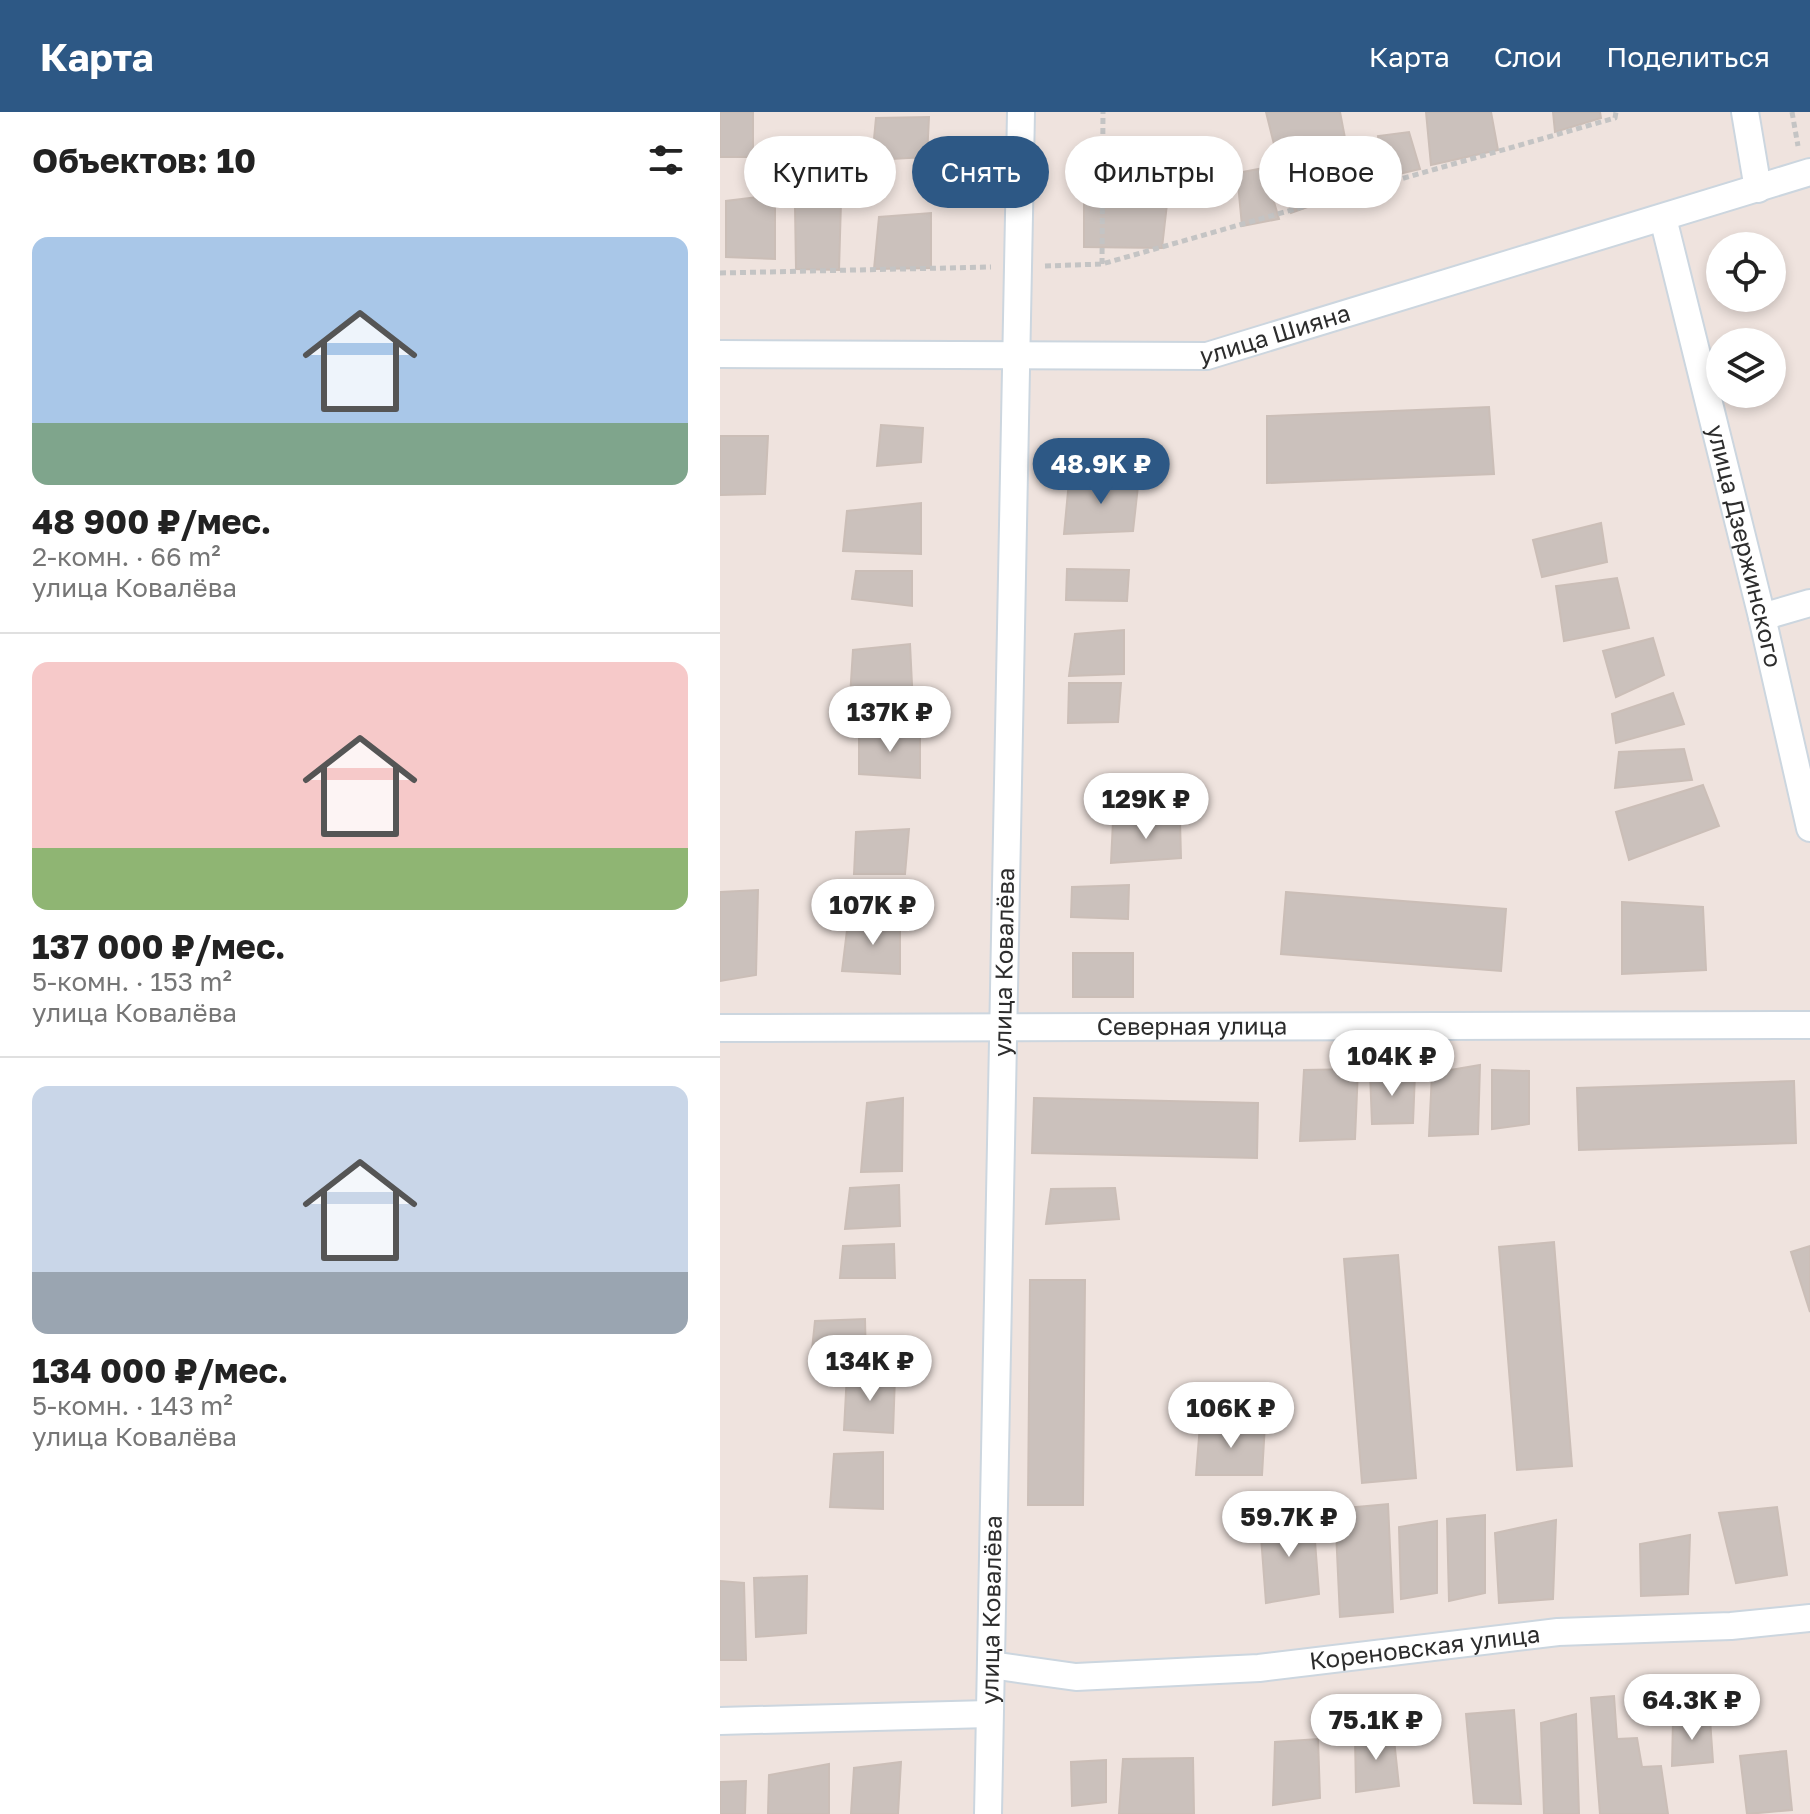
<!DOCTYPE html>
<html lang="ru">
<meta charset="utf-8">
<style>
body{margin:0;font-family:"Golos Text",sans-serif;background:#f2f2f2;color:#222;height:100vh;display:flex;flex-direction:column;font-size:30px;white-space:nowrap}
*{box-sizing:border-box;margin:0}
p{font-size:26px;color:#767676}
.icon{flex:none;width:44px;height:44px;fill:none;stroke:currentColor;stroke-width:2;stroke-linecap:round;stroke-linejoin:round}
.map{position:relative;flex:1;overflow:hidden}
.details{display:flex;flex-direction:column;background:#fff;width:720px}
.details>*{flex:none}
.hud{position:absolute;left:24px;top:24px;width:760px;height:72px;display:flex;gap:16px}
.tools{position:absolute;left:986px;top:120px;display:grid;gap:16px}
.tools a{display:grid;place-items:center;width:80px;height:80px;border-radius:50%;background:#fff;box-shadow:0 4px 12px #0003;font-size:40px}
.price{position:absolute;translate:-50% -68px;padding:0 18px;border-radius:28px;background:#fff;color:#222;font-size:26px;line-height:52px;filter:drop-shadow(0 2px 4px #0008)}
.price::after{content:'';position:absolute;left:50%;top:48px;width:24px;height:18px;margin-left:-12px;background:inherit;clip-path:polygon(0 0,100% 0,50% 100%)}
.price.on{background:#2d5885;color:#fff}
ul{padding:0;list-style:none}
li{display:grid;align-content:center;gap:16px;height:424px;padding:0 32px}
li+li{border-top:2px solid #e0e0e0}
li span{display:grid;place-items:center;height:248px;border-radius:16px;color:#555}
li>.icon{margin-inline-start:auto}
span .icon{width:144px;height:144px;fill:#fffc;stroke-width:1}
li b{font-size:34px}
h2{display:flex;justify-content:space-between;align-items:center;height:96px;padding:0 32px;font-size:34px}
.chip{padding:0 28px;border-radius:36px;background:#fff;box-shadow:0 4px 12px #0003;font-size:28px;line-height:72px}
.chip.on{background:#2d5885;color:#fff}
header{display:flex;align-items:center;gap:48px;box-sizing:border-box;height:112px;padding:0 40px;background:#2d5885;color:#fff}
header strong{font-size:38px}
nav{display:flex;gap:44px;margin-inline-start:auto;font-size:28px}
main{display:flex;flex:1;min-height:0}
.map>svg:first-child{display:block}
</style>
<header>
<strong>Карта</strong>
<nav><a>Карта</a><a>Слои</a><a>Поделиться</a></nav>
</header>
<main>
<section class="details">
<h2>Объектов: 10<svg class="icon" aria-label="filters" viewBox="0 0 24 24"><path d="M4 7h16M4 17h16"/><circle cx="9" cy="7" r="2"/><circle cx="15" cy="17" r="2"/></svg></h2>
<ul>
<li><span style="background:linear-gradient(#a9c7e8 75%,#7fa58c 0)"><svg class="icon" aria-label="home" viewBox="0 0 24 24"><path d="M3 11l9-7 9 7M6 9v11h12V9"/></svg></span><div><b>48 900 ₽/мес.</b><p>2-комн. · 66 m²</p><p>улица Ковалёва</p></div></li>
<li><span style="background:linear-gradient(#f6c9c9 75%,#8fb573 0)"><svg class="icon" aria-label="home" viewBox="0 0 24 24"><path d="M3 11l9-7 9 7M6 9v11h12V9"/></svg></span><div><b>137 000 ₽/мес.</b><p>5-комн. · 153 m²</p><p>улица Ковалёва</p></div></li>
<li><span style="background:linear-gradient(#c9d6e8 75%,#9aa5b1 0)"><svg class="icon" aria-label="home" viewBox="0 0 24 24"><path d="M3 11l9-7 9 7M6 9v11h12V9"/></svg></span><div><b>134 000 ₽/мес.</b><p>5-комн. · 143 m²</p><p>улица Ковалёва</p></div></li>
</ul>
</section>
<div class="map">
<svg width="1090" height="1702" viewBox="0 0 1090 1702">
<rect width="100%" height="100%" fill="#efe3de"/>
<path fill="#cbc1bc" stroke="#cbbeb7" stroke-width="2" d="M0,0H33V45H0Z
M546,0H620L635,78L571,101Z
M706,0H771L778,38L711,53Z
M833,0H880L881,6L835,20Z
M209,5L207,45L152,48L156,6Z
M689,20L700,57L666,65L658,24Z
M544,56L559,107L522,114L517,61Z
M364,82L448,83L442,136L364,135Z
M55,83V147L6,145V89Z
M121,90L119,158L76,157L75,94Z
M211,101V156L154,157L159,105Z
M769,295L774,362L547,371V304Z
M161,313L203,316L201,350L157,354Z
M0,324H48L45,382L0,383Z
M419,365L413,419L344,422L349,369Z
M201,391V442L123,439L127,399Z
M881,411L887,450L822,465L813,428Z
M347,457L409,458L407,489L346,488Z
M136,459H192V494L132,487Z
M897,466L909,516L844,529L836,474Z
M404,518V562L349,564L355,522Z
M933,526L944,563L896,585L883,539Z
M190,532L193,593L129,601L133,538Z
M349,571H401L398,610L348,611Z
M953,581L964,612L896,631L892,602Z
M200,619V666L139,662V621Z
M964,637L972,668L895,676L899,640Z
M983,673L999,714L909,748L896,700Z
M393,709H460L461,746L391,751Z
M189,717L185,762H134L136,720Z
M409,773L408,807L351,805L352,775Z
M38,778L36,863L0,869V780Z
M566,780L786,797L781,859L561,842Z
M902,790L983,795L986,858L902,862Z
M180,808V862L122,859L128,810Z
M353,841H413V885H353Z
M760,953L758,1022L709,1024L712,961Z
M638,957L635,1027L580,1029L584,958Z
M772,958L809,959V1012L772,1017Z
M650,960L695,961L693,1011L652,1012Z
M1074,969L1076,1031L859,1038L857,976Z
M183,986L182,1059L141,1060L147,991Z
M314,986L538,991L537,1046L312,1041Z
M179,1073L180,1114L125,1117L130,1076Z
M395,1076L399,1107L326,1112L331,1077Z
M834,1130L852,1354L797,1358L779,1135Z
M174,1132L175,1166H120L123,1134Z
M1090,1134V1200L1071,1140Z
M678,1143L696,1366L642,1371L624,1147Z
M310,1168H365L363,1393H308Z
M145,1207L146,1250L91,1247L95,1209Z
M127,1261L175,1264L173,1321L124,1318Z
M545,1312L542,1363H476L480,1313Z
M163,1340V1397L110,1395L114,1342Z
M668,1392L673,1500L620,1505L615,1397Z
M1057,1395L1067,1463L1016,1471L999,1401Z
M593,1403L599,1482L546,1491L540,1411Z
M765,1403V1481L729,1489L727,1407Z
M836,1408L833,1487L779,1491L775,1421Z
M717,1409V1481L681,1487L679,1415Z
M970,1423L968,1482L921,1484L920,1432Z
M87,1464L86,1521L36,1525L34,1466Z
M0,1469L24,1471L26,1548H0Z
M894,1584L897,1627L917,1626L922,1655L941,1654L948,1702H880L871,1586Z
M794,1598L801,1692L754,1691L746,1602Z
M856,1602L859,1702H824L821,1611Z
M990,1607L993,1650L952,1654L953,1608Z
M673,1618L679,1674L636,1680L635,1625Z
M598,1627L600,1686L553,1693L555,1630Z
M1066,1639L1072,1698L1027,1702L1020,1644Z
M473,1646L474,1702H399L403,1647Z
M386,1648V1690L352,1694L351,1650Z
M181,1650L178,1702H131L134,1656Z
M109,1652V1702H48L49,1663Z
M26,1669L25,1702H0V1670Z"/>
<g fill="none" stroke-linecap="round" stroke-linejoin="round">
<g stroke="#ccd6df" stroke-width="30">
<g id="street">
<path d="M1025,0L1038,77"/>
<path id="s1" d="M943,106L1042,505L1090,716"/>
<path id="s2" d="M0,242L487,244L1090,60"/>
<path d="M1042,505L1090,491"/>
<path id="s3" d="M0,916L1090,913"/>
<path id="s4" d="M271,1553L356,1565L539,1556L838,1520L1011,1514L1090,1506"/>
<path d="M0,1609L269,1602"/>
<path id="s5" d="M268,1702L301,0"/>
</g>
</g>
<path stroke="#c4c4c4" stroke-width="5" stroke-dasharray="6 4" stroke-linecap="butt" d="M1072,0L1078,34
M382,152L383,0
M325,154L382,152L895,6L896,0
M0,161L271,155"/>
<use href="#street" stroke="#fff" stroke-width="26"/>
</g>
<g text-anchor="middle" stroke-width="7" stroke-linejoin="round" paint-order="stroke">
<g font-size="24" fill="#2d2d2d" stroke="#fff">
<text dy="8" stroke="none"><textPath href="#s2" startOffset="558">улица Шияна</textPath></text>
<text dy="8" stroke="none"><textPath href="#s1" startOffset="338">улица Дзержинского</textPath></text>
<text dy="8" stroke="none"><textPath href="#s5" startOffset="852">улица Ковалёва</textPath></text>
<text dy="8" stroke="none"><textPath href="#s3" startOffset="472">Северная улица</textPath></text>
<text dy="8" stroke="none"><textPath href="#s5" startOffset="204">улица Ковалёва</textPath></text>
<text dy="8" stroke="none"><textPath href="#s4" startOffset="436">Кореновская улица</textPath></text>
</g>
</g>
</svg>
<div class="tools">
<a><svg class="icon" aria-label="locate" viewBox="0 0 24 24"><circle cx="12" cy="12" r="6"/><path d="M12 2v4M12 18v4M2 12h4M18 12h4"/></svg></a>
<a><svg class="icon" aria-label="layers" viewBox="0 0 24 24"><path d="M12 4l9 5-9 5-9-5zM3 14l9 5 9-5"/></svg></a>
</div>
<b class="price on" style="left:381px;top:394px">48.9K ₽</b>
<b class="price" style="left:170px;top:642px">137K ₽</b>
<b class="price" style="left:426px;top:729px">129K ₽</b>
<b class="price" style="left:153px;top:835px">107K ₽</b>
<b class="price" style="left:672px;top:986px">104K ₽</b>
<b class="price" style="left:150px;top:1291px">134K ₽</b>
<b class="price" style="left:511px;top:1338px">106K ₽</b>
<b class="price" style="left:569px;top:1447px">59.7K ₽</b>
<b class="price" style="left:972px;top:1630px">64.3K ₽</b>
<b class="price" style="left:656px;top:1650px">75.1K ₽</b>
<div class="hud">
<a class="chip">Купить</a>
<a class="chip on">Снять</a>
<a class="chip">Фильтры</a>
<a class="chip">Новое</a>
</div>
</div>
</main>
